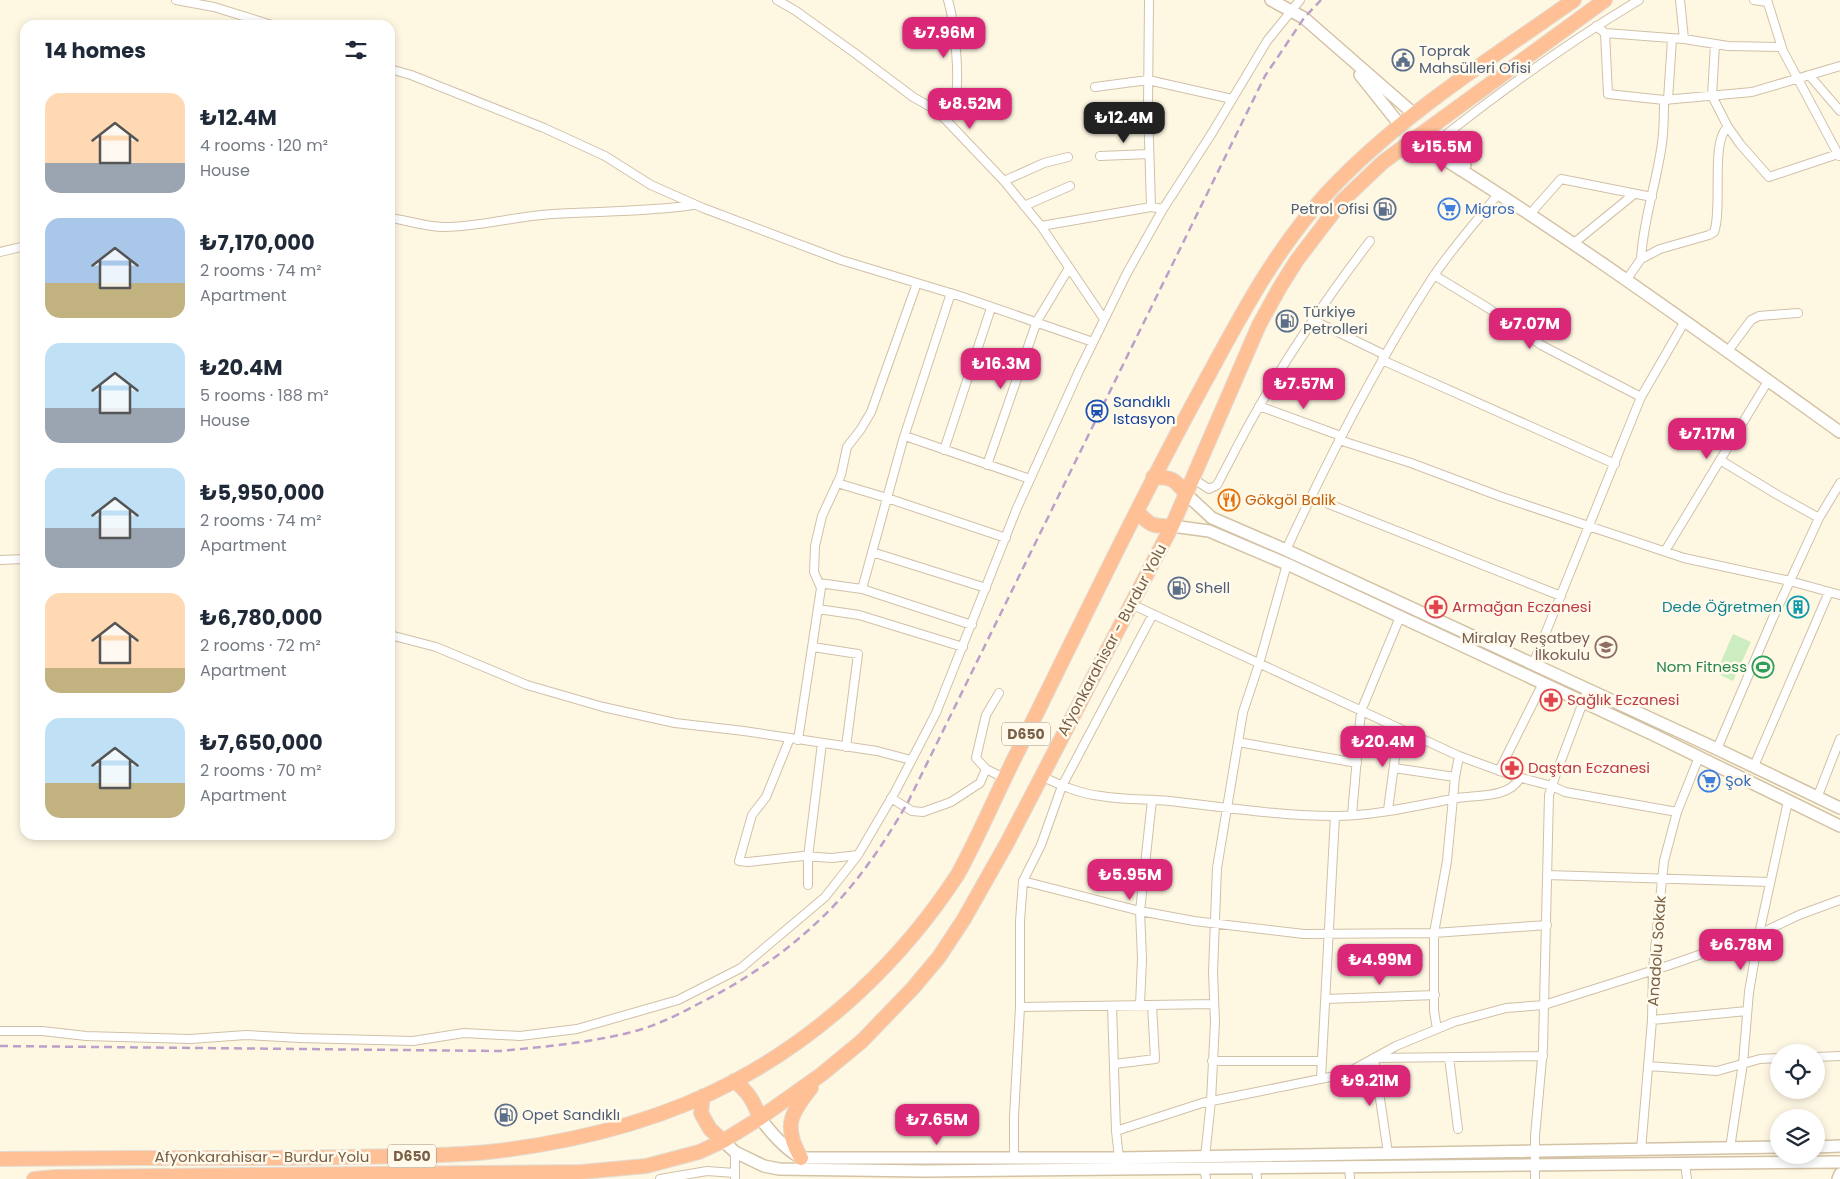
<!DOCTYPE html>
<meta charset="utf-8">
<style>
body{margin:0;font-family:Poppins,sans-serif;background:#f6f6f7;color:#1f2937;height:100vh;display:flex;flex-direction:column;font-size:19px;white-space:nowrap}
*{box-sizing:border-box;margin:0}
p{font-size:16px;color:#747a83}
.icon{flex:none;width:28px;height:28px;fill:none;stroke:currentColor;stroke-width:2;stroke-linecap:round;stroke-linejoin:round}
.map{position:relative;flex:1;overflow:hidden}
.details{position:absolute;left:20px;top:20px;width:375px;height:820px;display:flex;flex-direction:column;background:#fff;border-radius:15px;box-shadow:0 2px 8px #0003}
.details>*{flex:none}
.fabs{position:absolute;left:1770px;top:1044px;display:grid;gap:10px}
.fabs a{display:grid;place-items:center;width:55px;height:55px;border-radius:50%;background:#fff;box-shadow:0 2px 8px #0003;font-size:25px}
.price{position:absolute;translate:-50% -42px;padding:0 11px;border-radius:10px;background:#db2777;color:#fff;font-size:16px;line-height:32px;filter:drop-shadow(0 1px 2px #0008)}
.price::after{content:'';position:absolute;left:50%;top:30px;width:15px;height:11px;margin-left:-8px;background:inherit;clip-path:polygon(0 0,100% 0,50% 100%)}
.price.current{background:#222;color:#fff}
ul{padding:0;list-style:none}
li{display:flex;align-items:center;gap:15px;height:125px;padding:0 25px}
li span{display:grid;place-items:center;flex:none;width:140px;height:100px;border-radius:15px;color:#555}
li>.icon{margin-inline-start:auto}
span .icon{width:60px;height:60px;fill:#fffc;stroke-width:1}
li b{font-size:21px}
h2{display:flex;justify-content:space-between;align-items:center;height:60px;padding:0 25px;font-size:21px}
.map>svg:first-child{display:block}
</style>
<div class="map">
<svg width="1840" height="1179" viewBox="0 0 1840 1179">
<rect width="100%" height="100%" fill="#fef8e3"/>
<path fill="#cbedc0" d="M1733,634L1751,642L1733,681L1716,673Z"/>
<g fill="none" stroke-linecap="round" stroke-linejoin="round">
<g stroke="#d1c0a8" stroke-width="10">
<path id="street" d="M176,0L214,7L272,25
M777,0L796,11L856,54L913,97L934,109L946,120L1004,181L1041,226L1104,319
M1149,0L1148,107L1151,207L1163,209
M1680,0L1684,39
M1754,0L1767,2
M1767,0L1783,51L1839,156
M1596,26L1605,33L1684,39L1728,46L1781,47
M1605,33L1608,94L1664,100L1752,92L1840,66
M1715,44L1712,96L1728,127L1740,144L1769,177L1838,154
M390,69L411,75L544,128L605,156L651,185L703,208L841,260L960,296L1093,342
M1809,75L1840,111
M1095,87L1148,80L1232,99
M1668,100L1672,39
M946,120C949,116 953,112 954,106C961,83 955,24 948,0
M1438,141C1502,90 1569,42 1639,0
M1100,156L1149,154
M1004,181L1044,163L1068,157
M1024,206L1070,186
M1530,214L1561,179L1652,197
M390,218C406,220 427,227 443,227C480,227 516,216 553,214C600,211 647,212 693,205
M1041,226L1151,207
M1574,243L1633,195
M0,252L25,246
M1641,259C1643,220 1657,182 1662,143C1664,129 1664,114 1664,100
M1434,275L1488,308L1541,345L1641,397
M1627,279L1641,259L1660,249L1709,235L1714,232C1723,209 1710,140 1728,127
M1313,320L1385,355
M1728,351L1751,320L1759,316L1798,313
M1382,360L1615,464
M1259,406L1341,436
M905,436L1030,479
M1339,440L1411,463L1499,496L1684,558L1790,581L1840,595
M944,450L991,308
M1720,460L1776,494L1819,518
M987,465L1037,321L1069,268
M1192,478L1209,489L1217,485C1231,459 1244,432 1259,407C1291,349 1330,294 1370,241
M837,483L887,498L1006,538
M1311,497L1561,596
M1286,550C1329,457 1375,366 1431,280C1451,249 1476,222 1499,193
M1665,551L1768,381
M872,552L986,588
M0,560L25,559
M819,583L862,589L972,625
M862,589L903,440L951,293
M1131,604L1459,756L1514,776L1552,786L1565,792L1677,812
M818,609L859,615L963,647
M390,635L436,647L527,685L603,707L675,723L744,731L877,751L911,760
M813,647L858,654L846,747
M1533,664L1641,397L1685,321
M999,693L986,715L976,758L986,769L1004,778
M790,738L766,797L752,815L739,861L748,862L803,856L832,858L858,855
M798,740L821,588L814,572L815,546L822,516L841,475L847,447L861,429L871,412L917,283
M1238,742L1357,763
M1717,749L1772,620L1819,518L1840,483
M1754,766L1829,592
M1394,768L1455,777
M1499,771L1543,683
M1041,776C1060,785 1080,794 1101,796C1124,800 1147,799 1169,801C1224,807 1280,816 1335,816C1376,816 1418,805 1458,798C1478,795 1509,798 1520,778
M891,798L912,811L923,812L951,802L980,783L986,769
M1817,798L1840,739
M1388,810L1399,728
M1352,815L1361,711L1400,617
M1547,875L1770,882
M1023,881L1140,911L1194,921L1304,934L1434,933L1547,925
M808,885V857L822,743
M1326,999L1435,995
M1140,1005L1142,959L1140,911L1152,800
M1112,1006L1116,1131L1119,1158
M1020,1007L1214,1004
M1652,1020L1747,1011
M1437,1029L1434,1011V933L1447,861L1455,777L1459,756
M0,1031H42L86,1036L190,1039L246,1035L300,1038L413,1041L464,1033L520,1036L577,1029L678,1000L741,968L825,897L858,855L895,792L936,713L1017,508L1079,371L1127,273L1163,209L1212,133L1267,41L1300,0
M1449,1057L1458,1129
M1816,1057L1840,1056
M1212,1061H1322
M1115,1064L1155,1059L1152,1005
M1648,1066L1717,1071L1760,1059L1779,1058
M1321,1078L1335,816
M1116,1131L1202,1103L1345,1074L1396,1046L1454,1022L1506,1008L1544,1005L1670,965L1759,934L1799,915L1840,900
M1730,1148L1743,1063L1749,992L1759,934L1788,801
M1641,1150L1652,1020L1653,969L1664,861L1677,812L1699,757
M735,1152V1179
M1388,1153L1374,1058L1543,1056
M1205,1157L1211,1101L1215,1022L1213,972L1217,868L1243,712L1259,664L1287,564
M1014,1159V1117L1020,1007V921L1023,881L1041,845L1062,786L1153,614
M1685,1164L1687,1179
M1349,1167L1350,1179
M1204,1168L1206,1179
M1256,1168L1257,1179
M660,1179L707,1171L735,1173
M1535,1179V1136L1543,1048L1549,795L1556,774L1588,689"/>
</g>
<g stroke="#d4c2a5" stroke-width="14">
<path id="secondary" d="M1271,0L1304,18L1414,114
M1360,75L1400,125
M1428,129L1438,141L1465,165
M1413,140C1561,230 1700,332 1840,432
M1185,493L1212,518L1286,550L1717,749L1840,808
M1172,526L1209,531L1287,564L1654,735L1840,826
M760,1118C772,1134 784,1148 801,1158H1119L1779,1147
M723,1141L735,1152L764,1166L779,1169L925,1171L1840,1162
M1816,1147L1840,1146
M1838,1179L1840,1174"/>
</g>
<g stroke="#e2dcd6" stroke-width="16">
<path id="highway" d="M1153,477C1171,477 1175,479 1185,493
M1137,511C1149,525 1153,527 1172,526
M734,1081C748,1091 754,1102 760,1118
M703,1096L701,1113L710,1129L723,1141
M801,1158C783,1127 790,1114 811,1088
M0,1159C85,1158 169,1158 254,1158C304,1158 353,1157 402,1156C434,1155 466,1155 497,1151C579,1141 662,1120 735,1081C825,1033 903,959 958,874C980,834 997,792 1018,751C1078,630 1136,508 1201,389C1239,319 1273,252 1328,192C1399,116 1489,60 1574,0
M34,1179L56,1177L581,1172L646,1166L699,1152L723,1141L760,1118L822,1074L862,1041L913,988L939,957L964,919L1007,843L1172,526L1259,325L1280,287L1297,260L1342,201L1383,162L1605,0"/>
</g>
<use href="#street" stroke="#fff" stroke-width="8"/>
<use href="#secondary" stroke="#fff" stroke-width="11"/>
<use href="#highway" stroke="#fec094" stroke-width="14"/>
<path stroke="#bca0c9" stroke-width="2.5" stroke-dasharray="8 5" stroke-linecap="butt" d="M0,1046L500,1051C543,1047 586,1043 628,1033C653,1027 676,1016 698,1004C751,978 801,942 841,898C867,869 889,835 908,802L1265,76L1304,18L1321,0"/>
</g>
<defs>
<g id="civic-ring" transform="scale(1.125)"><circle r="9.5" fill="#fffaeb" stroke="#5c6f8a" stroke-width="1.5"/><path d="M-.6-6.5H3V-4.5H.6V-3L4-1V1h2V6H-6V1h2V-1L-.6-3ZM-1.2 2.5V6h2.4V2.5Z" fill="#5c6f8a"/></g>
<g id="fuel-ring" transform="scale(1.125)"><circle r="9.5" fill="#fffaeb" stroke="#5c6f8a" stroke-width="1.5"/><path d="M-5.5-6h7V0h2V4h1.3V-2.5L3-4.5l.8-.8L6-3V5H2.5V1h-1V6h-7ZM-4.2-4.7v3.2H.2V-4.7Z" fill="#5c6f8a"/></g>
<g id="supermarket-ring" transform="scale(1.125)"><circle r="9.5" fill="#fffaeb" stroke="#3f7fe0" stroke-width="1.5"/><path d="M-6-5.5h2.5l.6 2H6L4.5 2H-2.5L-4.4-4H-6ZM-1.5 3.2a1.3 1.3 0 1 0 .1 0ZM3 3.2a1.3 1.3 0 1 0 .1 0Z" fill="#3f7fe0"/></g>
<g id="station-ring" transform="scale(1.125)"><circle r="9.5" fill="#fffaeb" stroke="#1a4fb4" stroke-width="1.5"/><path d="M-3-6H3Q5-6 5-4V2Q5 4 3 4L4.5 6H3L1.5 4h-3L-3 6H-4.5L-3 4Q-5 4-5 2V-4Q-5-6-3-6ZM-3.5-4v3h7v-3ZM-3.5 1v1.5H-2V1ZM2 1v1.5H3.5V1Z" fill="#1a4fb4"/></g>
<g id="restaurant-ring" transform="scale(1.125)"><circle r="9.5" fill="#fffaeb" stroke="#e8710a" stroke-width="1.5"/><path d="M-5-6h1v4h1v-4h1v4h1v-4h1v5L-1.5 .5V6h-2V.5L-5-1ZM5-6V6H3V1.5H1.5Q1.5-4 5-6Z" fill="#e8710a"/></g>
<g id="pharmacy-ring" transform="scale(1.125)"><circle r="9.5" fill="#fffaeb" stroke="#e0444e" stroke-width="1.5"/><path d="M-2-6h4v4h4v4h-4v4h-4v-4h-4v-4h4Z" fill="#e0444e"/></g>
<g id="building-ring" transform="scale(1.125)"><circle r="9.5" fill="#fffaeb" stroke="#0f9aa8" stroke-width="1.5"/><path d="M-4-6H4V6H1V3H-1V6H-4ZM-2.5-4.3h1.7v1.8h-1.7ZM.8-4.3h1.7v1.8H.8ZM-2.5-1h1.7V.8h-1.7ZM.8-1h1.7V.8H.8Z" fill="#0f9aa8"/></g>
<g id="school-ring" transform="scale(1.125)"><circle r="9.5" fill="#fffaeb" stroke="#8d6e63" stroke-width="1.5"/><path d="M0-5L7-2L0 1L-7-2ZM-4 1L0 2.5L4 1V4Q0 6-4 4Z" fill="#8d6e63"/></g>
<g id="stadium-ring" transform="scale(1.125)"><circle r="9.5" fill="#fffaeb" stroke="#2e9e5b" stroke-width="1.5"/><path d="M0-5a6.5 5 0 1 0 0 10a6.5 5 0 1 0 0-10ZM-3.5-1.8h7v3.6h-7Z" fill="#2e9e5b"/></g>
</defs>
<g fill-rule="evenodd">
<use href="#civic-ring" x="1403" y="60"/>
<use href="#fuel-ring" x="1385" y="209"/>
<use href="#supermarket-ring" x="1449" y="209"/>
<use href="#fuel-ring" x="1287" y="321"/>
<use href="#station-ring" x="1097" y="411"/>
<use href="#restaurant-ring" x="1229" y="500"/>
<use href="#fuel-ring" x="1179" y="588"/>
<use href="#pharmacy-ring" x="1436" y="607"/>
<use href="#building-ring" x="1798" y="607"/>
<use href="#school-ring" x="1606" y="647"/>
<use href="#stadium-ring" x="1763" y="667"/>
<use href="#pharmacy-ring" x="1551" y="700"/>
<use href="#pharmacy-ring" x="1512" y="768"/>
<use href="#supermarket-ring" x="1709" y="781"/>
<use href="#fuel-ring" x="506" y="1115"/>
</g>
<g text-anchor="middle" stroke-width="5" stroke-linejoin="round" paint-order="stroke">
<g fill="#fffaeb" stroke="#a18e78" stroke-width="1">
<rect x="1002" y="722.5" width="48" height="23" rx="4"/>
<rect x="388" y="1144.5" width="48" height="23" rx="4"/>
</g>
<g font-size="14" font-weight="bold" fill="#796046">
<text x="1026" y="739">D650</text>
<text x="412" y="1161">D650</text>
</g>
<g font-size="15" fill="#4e5e75" stroke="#fffaeb" text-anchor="start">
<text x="1419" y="56">Toprak<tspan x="1419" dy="17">Mahsülleri Ofisi</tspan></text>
<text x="1369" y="214" text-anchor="end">Petrol Ofisi</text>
<text x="1303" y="317">Türkiye<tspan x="1303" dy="17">Petrolleri</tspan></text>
<text x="1195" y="593">Shell</text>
<text x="522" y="1120">Opet Sandıklı</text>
</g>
<g font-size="15" fill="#366cbe" stroke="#fffaeb" text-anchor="start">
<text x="1465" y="214">Migros</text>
<text x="1725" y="786">Şok</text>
</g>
<g font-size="15" fill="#164399" stroke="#fffaeb" text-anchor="start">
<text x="1113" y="407">Sandıklı<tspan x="1113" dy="17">Istasyon</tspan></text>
</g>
<g font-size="15" fill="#c56008" stroke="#fffaeb" text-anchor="start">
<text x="1245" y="505">Gökgöl Balik</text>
</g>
<g font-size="15" fill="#be3a42" stroke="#fffaeb" text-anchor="start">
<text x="1452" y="612">Armağan Eczanesi</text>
<text x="1567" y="705">Sağlık Eczanesi</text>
<text x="1528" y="773">Daştan Eczanesi</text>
</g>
<g font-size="15" fill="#0d838f" stroke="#fffaeb" text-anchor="end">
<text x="1782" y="612">Dede Öğretmen</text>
</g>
<g font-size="15" fill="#785e54" stroke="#fffaeb" text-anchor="end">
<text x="1590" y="643">Miralay Reşatbey<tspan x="1590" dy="17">İlkokulu</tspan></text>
</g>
<g font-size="15" fill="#796046" stroke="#fffaeb">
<text transform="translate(1112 640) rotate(-62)" y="5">Afyonkarahisar - Burdur Yolu</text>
<text transform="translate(1657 951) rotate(-86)" y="5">Anadolu Sokak</text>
<text x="262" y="1162">Afyonkarahisar - Burdur Yolu</text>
</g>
<g font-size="15" fill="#27864d" stroke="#fffaeb" text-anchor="end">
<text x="1747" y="672">Nom Fitness</text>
</g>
</g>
</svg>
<div class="fabs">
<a><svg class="icon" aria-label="locate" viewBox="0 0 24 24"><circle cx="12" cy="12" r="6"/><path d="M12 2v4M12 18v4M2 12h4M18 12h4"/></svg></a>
<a><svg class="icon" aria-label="layers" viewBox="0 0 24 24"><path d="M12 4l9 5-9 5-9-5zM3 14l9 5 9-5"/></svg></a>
</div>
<b class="price" style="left:944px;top:59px">₺7.96M</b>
<b class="price" style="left:970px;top:130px">₺8.52M</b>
<b class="price current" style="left:1124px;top:144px">₺12.4M</b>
<b class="price" style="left:1442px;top:173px">₺15.5M</b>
<b class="price" style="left:1530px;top:350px">₺7.07M</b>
<b class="price" style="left:1001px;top:390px">₺16.3M</b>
<b class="price" style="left:1304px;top:410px">₺7.57M</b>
<b class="price" style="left:1707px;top:460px">₺7.17M</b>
<b class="price" style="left:1383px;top:768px">₺20.4M</b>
<b class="price" style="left:1130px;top:901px">₺5.95M</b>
<b class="price" style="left:1741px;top:971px">₺6.78M</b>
<b class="price" style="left:1380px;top:986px">₺4.99M</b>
<b class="price" style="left:1370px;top:1107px">₺9.21M</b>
<b class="price" style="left:937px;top:1146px">₺7.65M</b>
<section class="details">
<h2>14 homes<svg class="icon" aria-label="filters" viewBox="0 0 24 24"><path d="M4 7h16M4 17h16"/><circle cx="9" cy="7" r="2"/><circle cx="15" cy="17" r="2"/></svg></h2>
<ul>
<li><span style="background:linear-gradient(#ffd9b3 70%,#9aa5b1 0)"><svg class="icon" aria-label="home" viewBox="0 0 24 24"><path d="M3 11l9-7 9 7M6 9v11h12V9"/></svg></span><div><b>₺12.4M</b><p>4 rooms · 120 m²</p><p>House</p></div></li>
<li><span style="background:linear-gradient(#a9c7e8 65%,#c2b280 0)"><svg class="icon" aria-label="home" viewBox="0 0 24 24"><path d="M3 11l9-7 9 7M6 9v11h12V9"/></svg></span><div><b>₺7,170,000</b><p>2 rooms · 74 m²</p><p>Apartment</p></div></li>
<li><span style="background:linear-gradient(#bfe0f5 65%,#9aa5b1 0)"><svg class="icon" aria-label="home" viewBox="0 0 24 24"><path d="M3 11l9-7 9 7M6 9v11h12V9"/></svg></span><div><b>₺20.4M</b><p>5 rooms · 188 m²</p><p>House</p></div></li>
<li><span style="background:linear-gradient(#bfe0f5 60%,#9aa5b1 0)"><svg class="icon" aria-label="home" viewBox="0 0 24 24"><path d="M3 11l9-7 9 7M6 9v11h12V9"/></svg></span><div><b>₺5,950,000</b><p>2 rooms · 74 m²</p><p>Apartment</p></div></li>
<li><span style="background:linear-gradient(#ffd9b3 75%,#c2b280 0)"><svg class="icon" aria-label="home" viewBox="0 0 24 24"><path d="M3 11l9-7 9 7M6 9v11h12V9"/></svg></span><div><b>₺6,780,000</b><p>2 rooms · 72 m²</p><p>Apartment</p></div></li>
<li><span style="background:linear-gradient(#bfe0f5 65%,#c2b280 0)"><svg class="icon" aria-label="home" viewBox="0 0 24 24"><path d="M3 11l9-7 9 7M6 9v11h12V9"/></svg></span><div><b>₺7,650,000</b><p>2 rooms · 70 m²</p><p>Apartment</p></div></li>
</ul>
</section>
</div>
